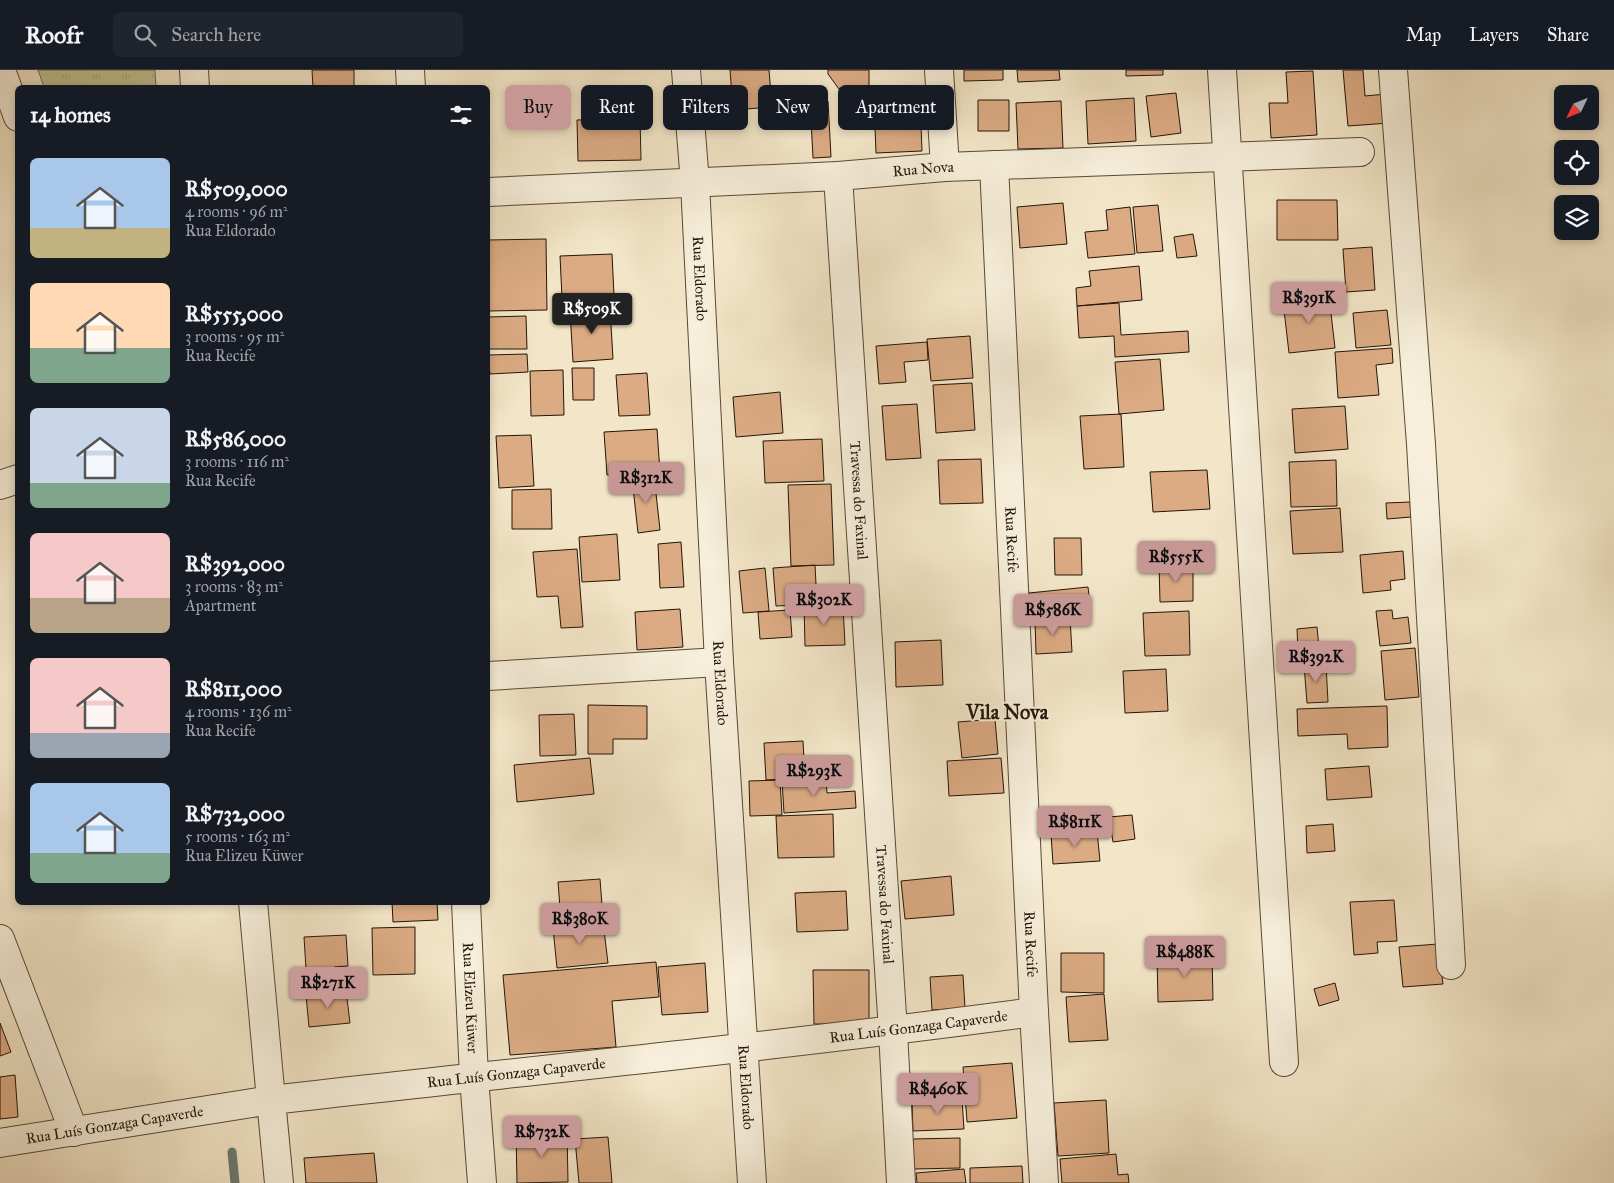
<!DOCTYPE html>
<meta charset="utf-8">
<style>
body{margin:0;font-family:"IM FELL Great Primer",serif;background:#20242c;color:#f1f3f6;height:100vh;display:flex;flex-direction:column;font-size:19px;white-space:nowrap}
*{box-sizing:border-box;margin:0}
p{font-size:16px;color:#9ea1a6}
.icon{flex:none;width:28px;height:28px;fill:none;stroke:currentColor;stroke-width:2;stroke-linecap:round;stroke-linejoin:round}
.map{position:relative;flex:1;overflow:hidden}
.drawer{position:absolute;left:15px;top:15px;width:475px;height:820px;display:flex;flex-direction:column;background:#171b24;border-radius:8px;box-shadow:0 2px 8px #0003}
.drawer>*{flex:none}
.top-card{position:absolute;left:505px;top:15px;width:475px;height:45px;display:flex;gap:10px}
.needle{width:32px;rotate:227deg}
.fabs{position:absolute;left:1554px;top:15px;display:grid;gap:10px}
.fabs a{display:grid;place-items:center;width:45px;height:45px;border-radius:8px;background:#171b24;box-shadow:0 2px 8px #0003;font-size:25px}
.price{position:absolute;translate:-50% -42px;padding:0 11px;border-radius:5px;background:#c59692;color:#111;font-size:16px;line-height:32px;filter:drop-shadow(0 1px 2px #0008)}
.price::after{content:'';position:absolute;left:50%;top:30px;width:15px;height:11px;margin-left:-8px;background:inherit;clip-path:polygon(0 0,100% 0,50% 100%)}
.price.current{background:#222;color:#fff}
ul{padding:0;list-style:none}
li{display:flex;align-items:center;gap:15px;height:125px;padding:0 15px}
li span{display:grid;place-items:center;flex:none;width:140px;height:100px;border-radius:8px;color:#555}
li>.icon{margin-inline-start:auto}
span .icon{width:60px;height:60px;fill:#fffc;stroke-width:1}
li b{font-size:21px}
h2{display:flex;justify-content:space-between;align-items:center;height:60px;padding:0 15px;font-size:21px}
.tag{padding:0 18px;border-radius:8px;background:#171b24;box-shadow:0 2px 8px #0003;font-size:18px;line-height:45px}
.tag.current{background:#c59692;color:#111}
header{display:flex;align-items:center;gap:30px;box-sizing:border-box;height:70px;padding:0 25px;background:#171b24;border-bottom:1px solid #363941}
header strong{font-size:24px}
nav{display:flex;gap:28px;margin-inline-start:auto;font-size:18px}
.search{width:350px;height:45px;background:#20242c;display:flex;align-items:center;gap:12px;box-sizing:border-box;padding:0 18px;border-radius:8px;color:#9ea1a6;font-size:19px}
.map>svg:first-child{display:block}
</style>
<header>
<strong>Roofr</strong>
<div class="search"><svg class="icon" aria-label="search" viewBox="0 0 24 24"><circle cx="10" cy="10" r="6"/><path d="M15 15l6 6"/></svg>Search here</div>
<nav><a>Map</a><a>Layers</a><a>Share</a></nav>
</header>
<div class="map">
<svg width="1614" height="1113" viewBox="0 0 1614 1113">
<defs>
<pattern id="park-tufts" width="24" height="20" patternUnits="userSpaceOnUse" patternTransform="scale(1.25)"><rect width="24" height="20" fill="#c0c392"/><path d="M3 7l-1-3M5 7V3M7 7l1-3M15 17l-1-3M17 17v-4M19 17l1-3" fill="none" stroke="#a5a77c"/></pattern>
</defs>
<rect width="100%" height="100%" fill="#f3e6c8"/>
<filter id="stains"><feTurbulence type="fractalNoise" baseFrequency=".004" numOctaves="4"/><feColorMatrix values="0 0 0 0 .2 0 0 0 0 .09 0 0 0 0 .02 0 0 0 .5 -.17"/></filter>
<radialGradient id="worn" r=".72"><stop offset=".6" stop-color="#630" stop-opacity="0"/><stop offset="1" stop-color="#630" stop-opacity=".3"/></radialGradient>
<path fill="url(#park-tufts)" stroke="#716c4c" d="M38,0H155L156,17H44Z"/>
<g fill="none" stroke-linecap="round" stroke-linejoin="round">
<path stroke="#6b7b71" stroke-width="9" d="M232,1082L235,1113"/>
</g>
<path fill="#dcab84" stroke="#221507" d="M312,0H354V18H313Z
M730,0H769L772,37L733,40Z
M828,0H869V19H839L828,4Z
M964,0H1003V10L964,11Z
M1017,0H1059L1060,10L1018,12Z
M1126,0H1163V5L1126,6Z
M1343,0H1363L1365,26L1386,24L1389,53L1348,56Z
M1313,1L1317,65L1271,68L1269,33H1288L1286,2Z
M1176,23L1181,63L1151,67L1146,26Z
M1134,28L1136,71L1088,74L1086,31Z
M920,30L922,81L876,83L874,32Z
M978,30H1009V61H978Z
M810,31H828L831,87L813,88Z
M1061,31L1063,78L1018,79L1016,33Z
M640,48L641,90L578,91L577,50Z
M1277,130H1337L1338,170H1277Z
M1063,133L1067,174L1020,178L1017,137Z
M1158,135L1163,181L1137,183L1133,137Z
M1130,137L1135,184L1088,188L1085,162L1108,160L1106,140Z
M1193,164L1197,186L1177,188L1174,167Z
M546,169L547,240L488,241V170Z
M1372,177L1375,220L1346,222L1343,179Z
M612,184L614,225L562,228L560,186Z
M1139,196L1142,230L1077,236L1076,218L1091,216L1089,201Z
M1329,226L1335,278L1289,283L1283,231Z
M1119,233L1121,265L1188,261L1189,282L1115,287L1114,266L1079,268L1077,236Z
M610,238L613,289L573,292L570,241Z
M1387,240L1391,275L1356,278L1353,243Z
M526,246L527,279H488V247Z
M970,266L973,308L931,311L927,269Z
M927,272L928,290L904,292L906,312L879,314L876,276Z
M1392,278L1393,293L1376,295L1379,325L1338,328L1335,282Z
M527,284L528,302L490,304L488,285Z
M1160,289L1164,340L1119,344L1115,292Z
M572,298H594V330H573Z
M563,300L564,345L531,346L530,301Z
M647,303L650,345L619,346L616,305Z
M972,313L975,360L936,363L933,315Z
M780,322L783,363L736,367L733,327Z
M917,334L921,388L886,390L882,336Z
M1345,336L1348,379L1295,383L1292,339Z
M1121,344L1124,397L1084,399L1080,346Z
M657,359L660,402L607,405L604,362Z
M531,365L534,416L499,418L496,366Z
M822,369L824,411L765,413L763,371Z
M981,389L983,433L940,434L938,390Z
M1336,390L1337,436L1291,437L1289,392Z
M1207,400L1210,439L1153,442L1150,402Z
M654,405L660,460L638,463L632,408Z
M831,414L834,495L791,496L788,415Z
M551,419L552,459H512V420Z
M1410,432L1411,447L1387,449L1386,433Z
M1340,438L1343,482L1293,484L1290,441Z
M617,464L620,510L582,512L579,467Z
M1054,468H1081L1082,505H1055Z
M681,472L684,517L660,518L658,474Z
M577,479L583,557L561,558L558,526L537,527L533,482Z
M1403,481L1405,509L1390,511L1391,520L1363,523L1360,485Z
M1159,494H1193V531L1160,532Z
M815,495L817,534L776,536L773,498Z
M765,498L769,541L743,543L739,501Z
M1088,517L1091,543L1032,549L1029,523Z
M843,535L845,575L805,576L804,536Z
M680,539L683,577L637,580L635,542Z
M790,540L792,567L760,569L758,542Z
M1392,540L1393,549L1408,547L1411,573L1380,576L1376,541Z
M1189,541L1190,585L1145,586L1143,543Z
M1070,548L1072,582L1036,584L1035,550Z
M1317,557L1319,578L1298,580L1297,559Z
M941,570L943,615L896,617L895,572Z
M1415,578L1419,627L1385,630L1381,581Z
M1326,594L1328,632L1307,633L1304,595Z
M1166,599L1168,641L1125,643L1123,601Z
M588,635L647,636V669H613V684H588Z
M1387,636L1388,677L1348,679L1347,664L1298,666L1297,639Z
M574,644L576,685L540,686L539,645Z
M995,649L998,684L962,688L958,652Z
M803,671L805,708L766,710L764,673Z
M590,688L594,724L517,732L514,695Z
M1001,688L1004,723L949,726L947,691Z
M1369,696L1372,727L1327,730L1325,699Z
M826,708L827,723L855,721L856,738L784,743L782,711Z
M780,710L782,745L750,746L749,711Z
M833,744L834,787L778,788L776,746Z
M1132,745L1135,769L1113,772L1109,747Z
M1333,754L1335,781L1307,783L1306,756Z
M1097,761L1100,791L1053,794L1051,764Z
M951,806L954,845L905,849L901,811Z
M600,809L603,848L561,851L558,812Z
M846,821L848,860L797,862L795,823Z
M1394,830L1397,871L1377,872L1378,883L1354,885L1350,832Z
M392,832H437L438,850L393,852Z
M603,852L608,893L557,898L553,858Z
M415,857V904L373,905L372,858Z
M346,865L348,896L334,897L335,910L312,911L311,899H306L304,867Z
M1438,874L1443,914L1403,917L1399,877Z
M1061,883H1104V923L1061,922Z
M1212,884L1213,930L1158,932L1157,886Z
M656,892L659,927L612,931L616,977L510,985L503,905Z
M705,893L708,942L662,945L658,897Z
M813,900H869V954H814Z
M963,905L965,938L932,940L930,907Z
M1335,913L1339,930L1319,936L1314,919Z
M346,920L350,953L309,957L306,925Z
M1104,924L1108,970L1069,972L1066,927Z
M0,953L11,982L0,986Z
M1012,993L1017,1048L967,1052L963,997Z
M15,1005L18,1047L0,1049V1007Z
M962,1029L964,1059L913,1061L912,1031Z
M1106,1030L1109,1083L1058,1086L1054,1033Z
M567,1062L568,1112L517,1113L516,1063Z
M608,1067L612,1113H579L575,1069Z
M960,1068V1098L914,1099L913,1069Z
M374,1083L377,1113H306L304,1088Z
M1116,1084L1118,1105L1128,1104L1129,1113H1062L1060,1089Z
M1022,1096L1023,1113H970V1098Z
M964,1099L966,1113H917L916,1103Z"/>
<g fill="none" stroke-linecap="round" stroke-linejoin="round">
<g stroke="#564937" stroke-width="30">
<g id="minor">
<path d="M194,0L195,18"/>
<path d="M410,0L411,18"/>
<path id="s1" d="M686,0L695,113L719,592L752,1113"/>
<path d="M939,0L945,97"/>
<path d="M1222,0L1284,992"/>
<path d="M1393,0L1421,374L1451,895"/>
<path id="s2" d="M994,95L1034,942L1044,1113"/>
<path id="s3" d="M838,106L893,961L901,1113"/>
<path id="s4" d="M488,122L838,106L945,97L1360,82"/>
<path d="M0,415L18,409"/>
<path d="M488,606L719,592"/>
<path id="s5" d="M466,832L474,1007L482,1113"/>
<path d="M0,869L74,1062"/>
<path id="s6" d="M279,1113L271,1030C526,1001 780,976 1034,942"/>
</g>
</g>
<g stroke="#564937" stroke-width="30">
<g id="tertiary">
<path d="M1,0L18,47"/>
<path id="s7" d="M0,1073L271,1030L253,832"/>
</g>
</g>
<use href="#minor" stroke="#f7efdb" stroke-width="28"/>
<use href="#tertiary" stroke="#f7efdb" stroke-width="28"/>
</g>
<g text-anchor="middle" stroke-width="4" stroke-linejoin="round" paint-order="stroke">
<g font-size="15" fill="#221507" stroke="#f7efdb">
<text dy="5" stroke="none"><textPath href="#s4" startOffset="436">Rua Nova</textPath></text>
<text dy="5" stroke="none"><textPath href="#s1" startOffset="209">Rua Eldorado</textPath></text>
<text dy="5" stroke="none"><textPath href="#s3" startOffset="325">Travessa do Faxinal</textPath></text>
<text dy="5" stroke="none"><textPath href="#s2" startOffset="375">Rua Recife</textPath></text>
<text dy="5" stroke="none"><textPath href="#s1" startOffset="614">Rua Eldorado</textPath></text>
<text dy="5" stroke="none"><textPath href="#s3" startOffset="730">Travessa do Faxinal</textPath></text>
<text dy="5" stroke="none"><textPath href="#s2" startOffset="780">Rua Recife</textPath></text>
<text dy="5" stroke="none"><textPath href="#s5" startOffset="96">Rua Elizeu Küwer</textPath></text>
<text dy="5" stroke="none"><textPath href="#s6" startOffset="735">Rua Luís Gonzaga Capaverde</textPath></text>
<text dy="5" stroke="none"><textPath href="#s6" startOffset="330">Rua Luís Gonzaga Capaverde</textPath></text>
<text dy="5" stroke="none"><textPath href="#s1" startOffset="1019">Rua Eldorado</textPath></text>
<text dy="5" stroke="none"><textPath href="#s7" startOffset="116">Rua Luís Gonzaga Capaverde</textPath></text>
</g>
<g font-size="20" font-weight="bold" fill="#221507" stroke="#f7efdb">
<text x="1007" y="649">Vila Nova</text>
</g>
</g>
<rect width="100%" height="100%" filter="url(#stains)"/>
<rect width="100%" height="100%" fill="url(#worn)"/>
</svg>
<div class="fabs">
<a><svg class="needle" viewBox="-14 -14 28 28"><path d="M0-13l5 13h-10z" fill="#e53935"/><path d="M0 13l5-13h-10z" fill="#9ea1a6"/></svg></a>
<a><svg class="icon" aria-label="locate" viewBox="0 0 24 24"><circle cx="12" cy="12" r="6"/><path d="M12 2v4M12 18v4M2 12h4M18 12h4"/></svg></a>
<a><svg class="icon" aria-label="layers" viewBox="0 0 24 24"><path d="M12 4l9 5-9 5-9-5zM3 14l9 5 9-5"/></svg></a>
</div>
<b class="price" style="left:1309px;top:254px">R$391K</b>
<b class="price current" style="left:592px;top:265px">R$509K</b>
<b class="price" style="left:646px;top:434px">R$312K</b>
<b class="price" style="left:1176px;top:513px">R$555K</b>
<b class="price" style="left:824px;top:556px">R$302K</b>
<b class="price" style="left:1053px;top:566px">R$586K</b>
<b class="price" style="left:1316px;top:613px">R$392K</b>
<b class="price" style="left:814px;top:727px">R$293K</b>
<b class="price" style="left:1075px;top:778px">R$811K</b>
<b class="price" style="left:580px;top:875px">R$380K</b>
<b class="price" style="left:1185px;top:908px">R$488K</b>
<b class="price" style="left:328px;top:939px">R$271K</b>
<b class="price" style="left:938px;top:1045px">R$460K</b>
<b class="price" style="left:542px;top:1088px">R$732K</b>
<div class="top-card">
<a class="tag current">Buy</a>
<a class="tag">Rent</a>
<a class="tag">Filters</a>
<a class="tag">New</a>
<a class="tag">Apartment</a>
</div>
<section class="drawer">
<h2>14 homes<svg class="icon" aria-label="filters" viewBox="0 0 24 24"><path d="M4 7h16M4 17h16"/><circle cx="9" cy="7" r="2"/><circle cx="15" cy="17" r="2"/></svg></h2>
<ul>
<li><span style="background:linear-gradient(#a9c7e8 70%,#c2b280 0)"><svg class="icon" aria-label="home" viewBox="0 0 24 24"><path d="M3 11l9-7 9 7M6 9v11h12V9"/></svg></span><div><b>R$509,000</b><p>4 rooms · 96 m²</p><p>Rua Eldorado</p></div></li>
<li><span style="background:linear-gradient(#ffd9b3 65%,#7fa58c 0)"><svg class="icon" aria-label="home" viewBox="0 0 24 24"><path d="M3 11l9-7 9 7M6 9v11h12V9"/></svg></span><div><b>R$555,000</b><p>3 rooms · 95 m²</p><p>Rua Recife</p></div></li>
<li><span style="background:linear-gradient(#c9d6e8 75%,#7fa58c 0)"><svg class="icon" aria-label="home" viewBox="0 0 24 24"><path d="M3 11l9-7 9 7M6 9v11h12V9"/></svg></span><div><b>R$586,000</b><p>3 rooms · 116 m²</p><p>Rua Recife</p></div></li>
<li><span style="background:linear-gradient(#f6c9c9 65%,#b9a48a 0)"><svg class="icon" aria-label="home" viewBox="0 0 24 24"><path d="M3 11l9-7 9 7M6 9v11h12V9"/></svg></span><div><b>R$392,000</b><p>3 rooms · 83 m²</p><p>Apartment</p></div></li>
<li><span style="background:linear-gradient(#f6c9c9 75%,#9aa5b1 0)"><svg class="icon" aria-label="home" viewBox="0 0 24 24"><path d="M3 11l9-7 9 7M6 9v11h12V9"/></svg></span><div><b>R$811,000</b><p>4 rooms · 136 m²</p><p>Rua Recife</p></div></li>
<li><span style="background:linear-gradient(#a9c7e8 70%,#7fa58c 0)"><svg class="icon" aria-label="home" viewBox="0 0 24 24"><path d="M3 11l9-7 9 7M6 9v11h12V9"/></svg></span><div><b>R$732,000</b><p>5 rooms · 163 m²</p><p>Rua Elizeu Küwer</p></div></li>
</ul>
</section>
</div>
